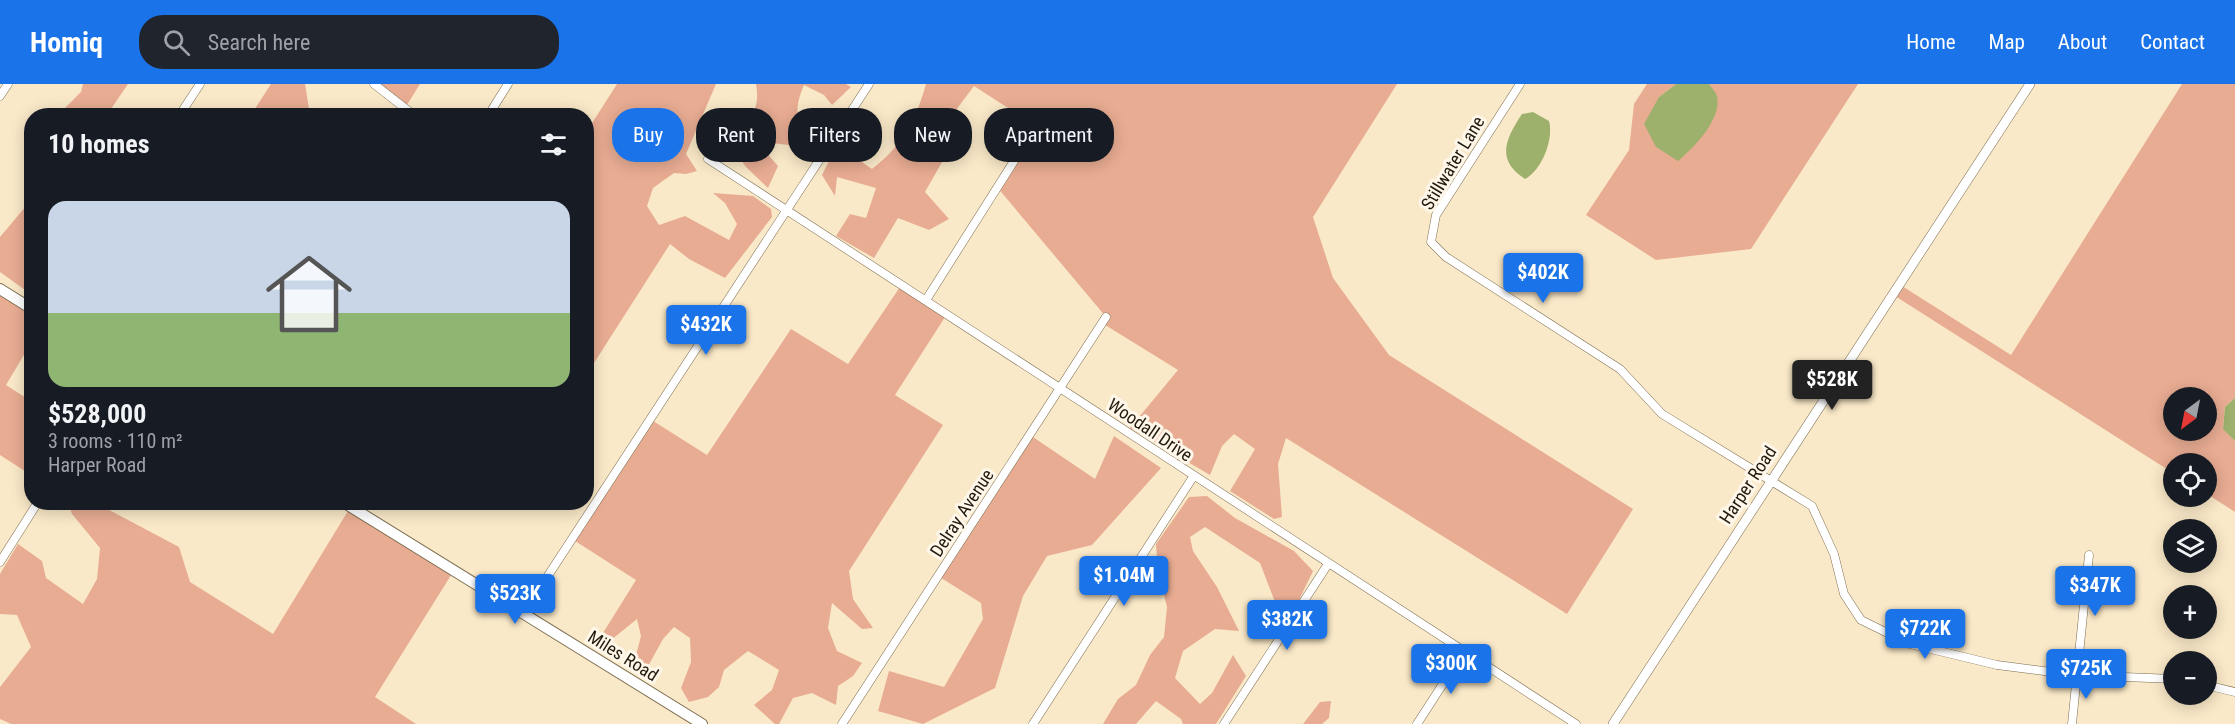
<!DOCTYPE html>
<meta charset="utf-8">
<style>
body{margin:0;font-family:"Roboto Condensed",sans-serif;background:#20242c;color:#f1f3f6;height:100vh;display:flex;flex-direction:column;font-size:22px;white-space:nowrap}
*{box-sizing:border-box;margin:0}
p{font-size:20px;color:#9ea1a6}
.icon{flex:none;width:33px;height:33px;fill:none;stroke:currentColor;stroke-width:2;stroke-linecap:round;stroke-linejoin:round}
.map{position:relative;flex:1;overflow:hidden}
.sheet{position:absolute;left:24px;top:24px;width:570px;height:402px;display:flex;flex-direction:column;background:#171b24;border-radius:24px;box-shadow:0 3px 15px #0003}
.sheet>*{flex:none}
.top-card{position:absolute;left:612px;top:24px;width:570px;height:54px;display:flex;gap:12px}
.needle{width:39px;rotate:212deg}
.fabs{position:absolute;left:2163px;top:303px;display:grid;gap:12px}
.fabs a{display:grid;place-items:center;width:54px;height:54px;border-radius:50%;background:#171b24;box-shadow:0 3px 15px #0003;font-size:30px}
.price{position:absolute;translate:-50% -51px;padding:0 14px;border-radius:6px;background:#1a73e8;color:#fff;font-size:20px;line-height:39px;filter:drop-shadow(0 2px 3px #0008)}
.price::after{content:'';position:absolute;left:50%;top:36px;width:18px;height:14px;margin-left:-9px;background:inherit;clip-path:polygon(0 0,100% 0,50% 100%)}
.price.on{background:#222;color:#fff}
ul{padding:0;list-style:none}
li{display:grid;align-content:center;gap:12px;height:318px;padding:0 24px}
li span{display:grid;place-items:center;height:186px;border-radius:18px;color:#555}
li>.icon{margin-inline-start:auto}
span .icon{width:108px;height:108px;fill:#fffc;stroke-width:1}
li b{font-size:26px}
h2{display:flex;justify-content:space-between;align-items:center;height:72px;padding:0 24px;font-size:26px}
.chip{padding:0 21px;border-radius:24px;background:#171b24;box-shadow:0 3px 15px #0003;font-size:21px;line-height:54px}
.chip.on{background:#1a73e8;color:#fff}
header{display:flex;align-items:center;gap:36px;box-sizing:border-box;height:84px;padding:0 30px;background:#1a73e8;color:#fff}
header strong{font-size:28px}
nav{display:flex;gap:33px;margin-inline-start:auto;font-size:21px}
.search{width:420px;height:54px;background:#20242c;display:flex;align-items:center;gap:15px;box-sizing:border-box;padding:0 21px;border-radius:24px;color:#9ea1a6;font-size:22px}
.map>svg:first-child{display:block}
</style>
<header>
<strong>Homiq</strong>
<div class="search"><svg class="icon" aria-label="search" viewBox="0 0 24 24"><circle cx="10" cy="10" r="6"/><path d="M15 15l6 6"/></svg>Search here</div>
<nav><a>Home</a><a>Map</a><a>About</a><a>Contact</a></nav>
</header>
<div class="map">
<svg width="2235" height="640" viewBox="0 0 2235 640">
<rect width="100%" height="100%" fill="#fae9c8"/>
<path fill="#e8ac92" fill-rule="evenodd" d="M83,0H128L107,31H58L81,8Z
M271,0H305L310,31H251Z
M374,0H420L405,24Z
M617,0H716L686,70L697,87L686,90L674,89L653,104L647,122L659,141L685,132L729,156L737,140L725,119L713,109L753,112L771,125L772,133L725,194L689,175L670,160L587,290V47Z
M756,0H846L851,3L832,21L824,11L804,1C790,34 800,40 820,65L756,57L778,82L768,104L746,83L727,56C748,38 761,29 756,0Z
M926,0H1397L1313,133L1333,194L1389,271L1633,425L1567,530L1286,354L1278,380L1282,433L1274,435L1230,407L1255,365L1234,350L1222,362L1210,391L1130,344L1178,286L1102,239L1106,233L997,103L1036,42L974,2L950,34V64L925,108L949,135L929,146L898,134L874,174L836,152L850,130L866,134L876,104L837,93L835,112L822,91L837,61L872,85C904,60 915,38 926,0Z
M1647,0H1676L1659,13L1717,12L1709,0H1858L1751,165L1656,176L1586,131L1629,66L1634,20Z
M2182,0H2235V314L2225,323L2223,344L2235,357V428L2207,410L2206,380H2174L2173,389L1895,212L1902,202L2011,271ZM2174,314H2206V346H2174Z
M31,110V161L28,165L27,187L31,190V202L25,206L0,188V153L26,122Z
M902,200L947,230L895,311L943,341L849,487L853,515L873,544L862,545L832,519L828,544L837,567L862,579L853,592L838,602L836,621L812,609L793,614L779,640H775L754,621L772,606L779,586L748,567L724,586L719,603L708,613L689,618L681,604L691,578L690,554L674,543L663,555L647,584L634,579L641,552L637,535L611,556L603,549L636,496L572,455L650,335L707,371L791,245L848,280Z
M0,205L31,225V259L6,301L31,317V391L0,371Z
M1030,351L1095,395L1114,352L1161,384L1092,461L1047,472L1023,512L995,604L923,640L878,627L889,587L944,603L983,535L981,519L938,492Z
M1207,412L1235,434L1294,467L1313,487L1296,522L1280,531L1260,479L1205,443L1190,453L1193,467L1217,503L1239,547L1215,545L1183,567L1175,594L1200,620L1212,609L1233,571L1246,592L1216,640H1183L1181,635L1156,617L1136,640H1103L1118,615L1136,601L1150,571L1164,553L1167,523L1158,486L1156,460L1189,413Z
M68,418L96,419L179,463L190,498L273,550L351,422L453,488L375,613L416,640H11L0,635V603L31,563L17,531L0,530V490L18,460L42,477L46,494L83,520L97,495L100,464L72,430Z
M1331,617L1329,634L1322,640H1303L1320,618Z"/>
<path fill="#9db06c" d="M1676,0H1709C1711,3 1716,8 1717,12C1722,36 1693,64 1678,77L1656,63L1644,40L1659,13Z
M1533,28L1549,37C1554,55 1542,86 1525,95C1495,76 1506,54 1522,30Z
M2235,314V357L2223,345L2225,323Z"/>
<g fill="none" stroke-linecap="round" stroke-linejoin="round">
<g stroke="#7c6d50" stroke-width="9">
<path id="minor" d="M374,0L415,32
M1520,0L1436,131L1431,158L1446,173L1620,285L1662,330L1812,422L1834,470L1844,510L1861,536L1910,560L1997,581L2075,591L2174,595
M0,12L8,0
M179,32L200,0
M488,32L508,0
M708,75L1576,640
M926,216L1033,47
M0,478L38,418
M523,530L869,0
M2206,601L2235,608
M842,640L1106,233
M1033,640L1193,393
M1224,640L1328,480
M1417,640L1463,569
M2072,640L2089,471"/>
</g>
<g stroke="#7c6d50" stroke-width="10">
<path id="tertiary" d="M1613,640L2030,0"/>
</g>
<g stroke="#7c6d50" stroke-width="12">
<path id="secondary" d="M0,205L32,225
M343,418L702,640"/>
</g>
<use href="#minor" stroke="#fff" stroke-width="8"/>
<use href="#tertiary" stroke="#fff" stroke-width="9"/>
<use href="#secondary" stroke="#fff" stroke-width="10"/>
</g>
<g text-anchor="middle" stroke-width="6" stroke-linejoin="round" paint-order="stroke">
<g font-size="18" fill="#211b0f" stroke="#fef7ea">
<text transform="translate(1453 79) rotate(-59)" y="6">Stillwater Lane</text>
<text transform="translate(1150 346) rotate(34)" y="6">Woodall Drive</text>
<text transform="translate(1748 401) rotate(-57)" y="6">Harper Road</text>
<text transform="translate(962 429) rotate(-57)" y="6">Delray Avenue</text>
<text transform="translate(623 572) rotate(32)" y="6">Miles Road</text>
</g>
</g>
</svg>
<div class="fabs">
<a><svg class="needle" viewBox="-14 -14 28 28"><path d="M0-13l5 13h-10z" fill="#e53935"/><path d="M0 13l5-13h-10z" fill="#9ea1a6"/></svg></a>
<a><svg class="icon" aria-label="locate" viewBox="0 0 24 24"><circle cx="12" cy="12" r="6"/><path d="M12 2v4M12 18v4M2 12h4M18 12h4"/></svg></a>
<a><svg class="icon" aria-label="layers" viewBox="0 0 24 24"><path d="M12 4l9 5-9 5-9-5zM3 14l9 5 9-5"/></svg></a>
<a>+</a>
<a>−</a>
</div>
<b class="price" style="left:1543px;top:220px">$402K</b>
<b class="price" style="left:706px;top:272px">$432K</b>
<b class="price on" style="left:1832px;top:327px">$528K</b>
<b class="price" style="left:1124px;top:523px">$1.04M</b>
<b class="price" style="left:2095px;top:533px">$347K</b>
<b class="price" style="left:515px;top:541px">$523K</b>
<b class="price" style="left:1287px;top:567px">$382K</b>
<b class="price" style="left:1925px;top:576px">$722K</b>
<b class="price" style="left:1451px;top:611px">$300K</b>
<b class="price" style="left:2086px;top:616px">$725K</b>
<div class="top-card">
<a class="chip on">Buy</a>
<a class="chip">Rent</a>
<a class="chip">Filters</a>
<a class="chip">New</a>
<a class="chip">Apartment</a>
</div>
<section class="sheet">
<h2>10 homes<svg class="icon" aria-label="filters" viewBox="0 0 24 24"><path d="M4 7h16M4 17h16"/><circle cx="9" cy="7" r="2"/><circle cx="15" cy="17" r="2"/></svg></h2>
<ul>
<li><span style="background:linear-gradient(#c9d6e8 60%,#8fb573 0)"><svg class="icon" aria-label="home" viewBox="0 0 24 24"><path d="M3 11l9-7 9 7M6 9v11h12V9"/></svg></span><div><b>$528,000</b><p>3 rooms · 110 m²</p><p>Harper Road</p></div></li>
</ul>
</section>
</div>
